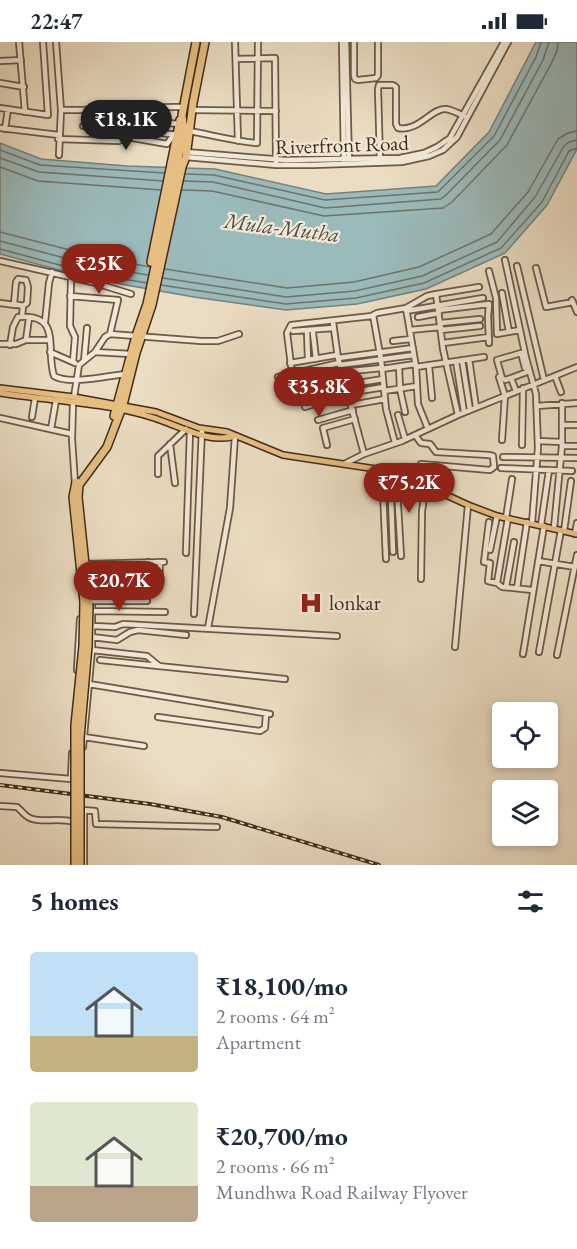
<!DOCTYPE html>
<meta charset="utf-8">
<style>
body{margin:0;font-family:"EB Garamond",serif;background:#f2f2f3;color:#1f2937;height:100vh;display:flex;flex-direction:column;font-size:22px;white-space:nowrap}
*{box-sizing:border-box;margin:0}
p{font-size:20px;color:#747a83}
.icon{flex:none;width:33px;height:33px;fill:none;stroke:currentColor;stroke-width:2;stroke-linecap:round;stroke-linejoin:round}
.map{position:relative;height:823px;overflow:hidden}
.panel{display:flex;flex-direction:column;background:#fff;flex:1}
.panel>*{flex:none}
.tools{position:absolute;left:492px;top:660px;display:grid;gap:12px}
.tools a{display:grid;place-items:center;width:66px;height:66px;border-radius:6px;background:#fff;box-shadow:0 3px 9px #0003;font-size:30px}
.price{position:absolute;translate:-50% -51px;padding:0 14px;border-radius:21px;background:#8f2418;color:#fff;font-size:20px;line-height:39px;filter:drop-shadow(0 2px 3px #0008)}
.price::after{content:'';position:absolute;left:50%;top:36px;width:18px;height:14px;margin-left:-9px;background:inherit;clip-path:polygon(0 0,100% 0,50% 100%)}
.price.selected{background:#222;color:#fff}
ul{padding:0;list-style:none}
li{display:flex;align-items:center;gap:18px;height:150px;padding:0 30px}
li span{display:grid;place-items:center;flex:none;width:168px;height:120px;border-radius:6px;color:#555}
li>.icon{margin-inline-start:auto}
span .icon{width:72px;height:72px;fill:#fffc;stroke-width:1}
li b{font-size:26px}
h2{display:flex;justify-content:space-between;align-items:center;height:72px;padding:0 30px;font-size:26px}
.status{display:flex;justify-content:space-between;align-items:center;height:42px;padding:0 30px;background:#fff;direction:ltr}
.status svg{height:16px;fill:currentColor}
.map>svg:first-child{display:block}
</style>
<div class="status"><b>22:47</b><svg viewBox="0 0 49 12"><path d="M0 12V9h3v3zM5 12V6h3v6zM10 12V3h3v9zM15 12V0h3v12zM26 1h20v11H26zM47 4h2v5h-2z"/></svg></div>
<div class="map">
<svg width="577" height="823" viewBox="0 0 577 823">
<rect width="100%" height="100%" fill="#ebddc3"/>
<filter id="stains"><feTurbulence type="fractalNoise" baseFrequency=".00333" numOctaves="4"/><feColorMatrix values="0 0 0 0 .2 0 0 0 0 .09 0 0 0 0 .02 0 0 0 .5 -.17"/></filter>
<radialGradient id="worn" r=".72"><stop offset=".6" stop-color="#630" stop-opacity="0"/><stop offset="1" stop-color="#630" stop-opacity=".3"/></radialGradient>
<path fill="#9bbabb" stroke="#77827b" stroke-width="1.5" d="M536,0H577V107L547,163L505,211L426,247L357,262L286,268L194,255L92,237L0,212V101L41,117L127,124L215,127L326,152L436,144L489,90Z"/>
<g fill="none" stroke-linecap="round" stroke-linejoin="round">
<path stroke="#6e746b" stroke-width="1.5" d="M0,108L40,123L164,131
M0,116L39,130L163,139
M0,125L38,139L161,148
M186,132L214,133L325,158L438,150L494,94L536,15L541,0
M184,139L213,140L325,166L441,157L446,153L500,98L543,18L549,0
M182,148L212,149L324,174L443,166L452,160L507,103L551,22L557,9L558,0
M0,190L97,215L150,225
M0,199L95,224L148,233
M0,207L93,232L147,241
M165,227L287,246L354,240L419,225L491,192L528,150L558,97L568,91L577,89
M163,236L286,255L355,249L422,234L497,200L535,155L564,104L569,100L577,98
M161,243L286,262L356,256L424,241L501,206L542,160L569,109L577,106"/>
<g stroke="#6c5945" stroke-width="8">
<path id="minor" d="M19,0L25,70
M56,0L61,68L59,113
M235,0L238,99
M342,0L344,120
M346,0L349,120
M354,0V34L355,37L358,38L376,36L378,33V0
M236,17L275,16L276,120
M0,19L21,18
M0,41L24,45
M0,66L48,73L43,0
M61,68C103,69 142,64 184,65
M192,68L276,69
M137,78L179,82
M83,84L114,85
M0,86L59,93
M5,87L8,67
M134,87L176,93
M189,89C212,93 233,99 257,101L258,0
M58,97L119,99L127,95L167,102L174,92
M186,110L285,118L400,116L424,111L437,105L450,96L504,0
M186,115L276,123H313L402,120L429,114L443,108L457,95L508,0
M380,118L378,47L379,43H393L396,45V82L398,86C419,90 431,66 446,67C452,68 458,71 464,74
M505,218L526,316L536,352L538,406L532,481
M0,219L92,240L131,252
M517,224L544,338
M536,226L546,265L573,260
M489,229L496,256L497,292L520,288
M71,236L70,284L75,295L73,320
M502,251L509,290
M70,254L118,258L110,292
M572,258L577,270
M0,261L15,263
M406,266L416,325L418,362L428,387
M439,268L489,262L488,275L489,301
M406,269L483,256
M22,274L23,264L27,261L28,245L26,238L18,237L16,240L14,262L23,264
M418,275L439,271
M45,280L49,241L52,230
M333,280L338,316L364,412
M441,281L480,277
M410,288L441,285
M441,288L480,284
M293,289L334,286
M307,290L308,318
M313,291L316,317
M26,298H50
M393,299L411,297
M443,301L489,295
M0,302H16L26,298L29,276
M10,303L13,285L18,275C63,271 45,307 54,334C69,343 108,334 125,332
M50,310L75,321
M95,310L131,312
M338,316L413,306
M469,317L476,365
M462,318L470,368
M84,319L87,286
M456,319L464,370
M290,321L337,313
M340,323L414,313
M429,324L432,356
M399,325L400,347L405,370
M416,325L484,315
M382,327L415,322
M342,330L382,326
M292,331L287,291L291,283L372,274
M555,334L561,350
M278,335L339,321
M499,335L505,354L502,398
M511,336L505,338L502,336L497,318L521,311L525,326
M346,343L383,337
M384,349L417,344
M516,349L511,336L527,330
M74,355L79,323L95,310L105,295L110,292L201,299H218L239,292
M73,360L72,397L75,442
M351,363L385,357
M537,364L577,361
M305,365L348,351L384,345
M398,373L405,397
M458,373L443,307L436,252L479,245
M32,375L35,356
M0,376L72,392
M318,378L353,368
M563,383H577
M51,387L56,358
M415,393L421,401L430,402L436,410L489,413L493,414L494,425L490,428L421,422
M538,399L562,400
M395,401L386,367L381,318L373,273L377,271L406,266L427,254L436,252
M170,402L175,441
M327,403L323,386L355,377
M522,403L523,346
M562,404H577
M503,415L577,416
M344,422L364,412L402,399L458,373L577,325
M501,426L572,429
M382,427L386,517
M390,429L393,510
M396,430L401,514
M158,432V414L186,387
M506,476L512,437
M508,476L497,541L502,545L532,548
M489,480L484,520L490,521L488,539L497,541
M541,483L549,428
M554,486L562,404V361
M564,489L571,439
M575,492L577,481
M490,508L497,474
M186,511L190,389
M538,519L575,525
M85,522L164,520
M421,537L422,469L426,443
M147,539L148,520
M159,542L160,520
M506,545L514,500
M517,546L527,480
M90,559H147
M92,569L165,570
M194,572L202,387
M92,584L115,585L123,582L337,594
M208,586L230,466L235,394
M92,595L117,598L130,590L138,588L186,593
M455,605L468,463
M92,608L147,614L159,624
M539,610L561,488
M523,612L544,484
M557,613L577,513
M100,618L285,637
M77,628L80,577
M89,642L270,672
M158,675L260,689L265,686L266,672
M84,695L144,704
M83,705L92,608V561
M0,731L71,737L72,711
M0,764L17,765C21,768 24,773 28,775C38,782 60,775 73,780
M80,768H83L84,771V823
M83,768L95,769L96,782L217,785"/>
</g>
<g stroke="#422d1b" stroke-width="8">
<path id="major" d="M0,346L74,355L156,370L199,386L227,390L283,413L396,430L468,463L497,474L577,492
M0,351C56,360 115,360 168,381C189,389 213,401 235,394"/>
</g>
<g stroke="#422d1b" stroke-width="10">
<path id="highway" d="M151,220L180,78
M114,374L136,294L147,262L180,107L184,90L182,73L196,0
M76,440L73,455L84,560
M89,561L78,455L79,443L107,405L123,363L136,311L152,263L182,125L186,115L193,61L205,0"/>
</g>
<use href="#minor" stroke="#f2e9d8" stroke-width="4.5"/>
<use href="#major" stroke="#e6be82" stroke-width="5"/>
<use href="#highway" stroke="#e6be82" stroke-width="7"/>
<g stroke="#422d1b" stroke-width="4">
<path id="rail" d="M0,743L150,762L222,775L379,823"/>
</g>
<use href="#rail" stroke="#f2e9d8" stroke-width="1.5" stroke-dasharray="4.5" stroke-linecap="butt"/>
<g stroke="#422d1b" stroke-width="10" stroke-linecap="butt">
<path id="highway-bridge" d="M75,823V683L83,604L84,560
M80,823V696L88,604L89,561"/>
</g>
<use href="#highway-bridge" stroke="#e6be82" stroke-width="7"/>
</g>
<defs>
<g id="hospital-bare" transform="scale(1.8)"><path d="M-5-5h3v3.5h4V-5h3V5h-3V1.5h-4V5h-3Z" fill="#8f2418" stroke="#f2e9d8" stroke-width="2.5" paint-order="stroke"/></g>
</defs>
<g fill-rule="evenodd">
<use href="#hospital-bare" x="311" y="561"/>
</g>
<g text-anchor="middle" stroke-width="4.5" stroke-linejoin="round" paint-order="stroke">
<g font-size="21" fill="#422d1b" stroke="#f2e9d8">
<text transform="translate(342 103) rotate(-2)" y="7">Riverfront Road</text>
</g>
<g font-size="21" fill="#422d1b" stroke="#f2e9d8" text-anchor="start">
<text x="329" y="568">lonkar</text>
</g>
<g font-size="22" font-style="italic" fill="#585043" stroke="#f2e9d8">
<text transform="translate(282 185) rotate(7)" y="8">Mula-Mutha</text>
</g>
</g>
<rect width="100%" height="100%" filter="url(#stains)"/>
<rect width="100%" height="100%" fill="url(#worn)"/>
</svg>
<div class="tools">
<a><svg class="icon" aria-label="locate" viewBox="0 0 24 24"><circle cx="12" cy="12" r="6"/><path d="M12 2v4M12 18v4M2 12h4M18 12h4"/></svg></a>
<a><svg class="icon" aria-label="layers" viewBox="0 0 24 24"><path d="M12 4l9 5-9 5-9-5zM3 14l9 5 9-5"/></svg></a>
</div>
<b class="price selected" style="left:126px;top:109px">₹18.1K</b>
<b class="price" style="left:99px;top:253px">₹25K</b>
<b class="price" style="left:319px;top:376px">₹35.8K</b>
<b class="price" style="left:409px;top:472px">₹75.2K</b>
<b class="price" style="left:119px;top:570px">₹20.7K</b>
</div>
<section class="panel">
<h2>5 homes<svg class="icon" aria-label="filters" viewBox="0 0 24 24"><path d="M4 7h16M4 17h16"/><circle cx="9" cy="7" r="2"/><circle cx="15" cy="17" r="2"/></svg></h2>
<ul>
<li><span style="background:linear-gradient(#bfe0f5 70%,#c2b280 0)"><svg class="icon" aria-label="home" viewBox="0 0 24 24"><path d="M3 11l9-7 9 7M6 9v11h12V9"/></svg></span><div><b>₹18,100/mo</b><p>2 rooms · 64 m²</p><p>Apartment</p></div></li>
<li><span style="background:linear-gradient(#dfe7d0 70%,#b9a48a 0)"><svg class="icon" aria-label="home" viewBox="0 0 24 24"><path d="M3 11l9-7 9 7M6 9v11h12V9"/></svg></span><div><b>₹20,700/mo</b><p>2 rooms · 66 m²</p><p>Mundhwa Road Railway Flyover</p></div></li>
</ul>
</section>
